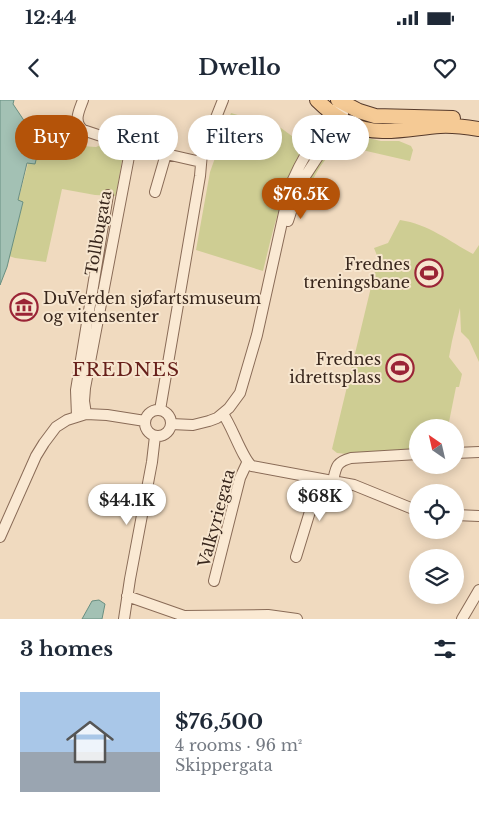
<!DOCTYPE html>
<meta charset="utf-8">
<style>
body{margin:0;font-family:"Libre Baskerville",serif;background:#f2f2f3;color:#1f2937;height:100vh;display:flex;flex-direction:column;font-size:19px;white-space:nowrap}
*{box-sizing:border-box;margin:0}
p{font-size:16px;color:#747a83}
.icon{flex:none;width:28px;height:28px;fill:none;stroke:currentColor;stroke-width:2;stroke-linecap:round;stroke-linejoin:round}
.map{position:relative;height:519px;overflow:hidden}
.sheet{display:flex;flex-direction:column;background:#fff;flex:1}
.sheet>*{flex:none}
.banner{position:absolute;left:15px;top:15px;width:450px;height:45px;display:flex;gap:10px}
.needle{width:32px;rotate:326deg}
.controls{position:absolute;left:409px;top:319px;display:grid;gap:10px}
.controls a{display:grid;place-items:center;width:55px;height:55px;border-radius:50%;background:#fff;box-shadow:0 2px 12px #0003;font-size:25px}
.price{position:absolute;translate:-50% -42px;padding:0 11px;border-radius:18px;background:#fff;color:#222;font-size:16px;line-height:32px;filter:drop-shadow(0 1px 2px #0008)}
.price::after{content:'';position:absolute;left:50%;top:30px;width:15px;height:11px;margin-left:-8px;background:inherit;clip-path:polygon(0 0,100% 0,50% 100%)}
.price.current{background:#b45309;color:#fff}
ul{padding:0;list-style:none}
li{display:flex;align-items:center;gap:15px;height:125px;padding:0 20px}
li span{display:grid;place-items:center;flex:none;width:140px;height:100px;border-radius:0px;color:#555}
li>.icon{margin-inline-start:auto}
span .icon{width:60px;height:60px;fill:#fffc;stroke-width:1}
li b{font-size:21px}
h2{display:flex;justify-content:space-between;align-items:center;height:60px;padding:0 20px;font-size:21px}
.tag{padding:0 18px;border-radius:22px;background:#fff;box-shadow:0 2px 12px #0003;font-size:18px;line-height:45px}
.tag.current{background:#b45309;color:#fff}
.status{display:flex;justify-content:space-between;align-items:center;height:35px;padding:0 25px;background:#fff;direction:ltr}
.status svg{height:14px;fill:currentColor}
header{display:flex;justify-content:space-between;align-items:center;height:65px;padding:0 20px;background:#fff;font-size:22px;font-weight:700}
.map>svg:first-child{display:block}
</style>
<div class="status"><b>12:44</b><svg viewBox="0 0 49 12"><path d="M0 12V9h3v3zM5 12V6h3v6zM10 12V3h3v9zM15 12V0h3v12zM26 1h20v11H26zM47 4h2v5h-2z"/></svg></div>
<header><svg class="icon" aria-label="back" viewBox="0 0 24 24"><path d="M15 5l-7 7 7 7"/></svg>Dwello<svg class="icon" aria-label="heart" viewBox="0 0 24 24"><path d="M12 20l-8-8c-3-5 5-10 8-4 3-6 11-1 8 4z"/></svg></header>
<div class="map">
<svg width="479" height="519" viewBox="0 0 479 519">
<rect width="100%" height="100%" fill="#f0dabf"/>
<path fill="#cecd93" d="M231,13L281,28L304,45C283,87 274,126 263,171L196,150L210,72Z
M345,33L381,41H399L411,46L413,50L410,61L349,47L350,41C336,42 318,68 313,80C307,92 308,108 302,118C294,99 327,38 345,33Z
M35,37L67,45L96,47L106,43L121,49L123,54L116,96L95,95L62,89L46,162L15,158L9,156L23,103L18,101Z
M400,120C428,124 449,141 473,154L479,145V262L469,240L461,232L460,208L452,241L449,257L462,274L459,287H456L448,327L418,328L417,351L347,354L337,353L332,349L378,158L374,148L388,143Z"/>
<path fill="#a3c1b4" stroke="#698f81" d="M0,0H14L13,4L35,37L30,55L37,56L35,64L27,63L18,100L23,102L7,167L0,185Z
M99,500L105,504L102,519H82L92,501Z"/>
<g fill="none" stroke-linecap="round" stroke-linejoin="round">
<g stroke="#896b57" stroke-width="12">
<path id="minor" d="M83,0C79,11 73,21 83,30L131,46L201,62
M155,92L166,54
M288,121L300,84L342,20L343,13
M160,310L200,76L202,53L223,0
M145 323a13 13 0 1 1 26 0a13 13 0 1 1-26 0Z
M86,314L84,301L85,288L131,46
M223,314C232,326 243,360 252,366L354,385L418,411
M77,316L76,290L108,95
M171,324L193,325L209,321L217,318L229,308L240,293L257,235L290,86L299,67L324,21L331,12L344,4
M455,353L479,352
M333,381C336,367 336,362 351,358L418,354
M455,415L479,416
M0,437L36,356L44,343L56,327L67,320L86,314L107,315L145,321
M296,457L320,379
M214,481L240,378L247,363
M127,496L184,516L268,515L297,519
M124,519L130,479L152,362L155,336
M462,519L479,490"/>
</g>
<g stroke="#563a2b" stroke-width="16">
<path id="major" d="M317,0C326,9 336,17 348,23C377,38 410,28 440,26C453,25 466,27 479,29
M338,0L359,11L375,16L453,18"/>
</g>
<use href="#minor" stroke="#fae9d3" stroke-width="10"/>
<use href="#major" stroke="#f5ca95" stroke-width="14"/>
</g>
<defs>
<g id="stadium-ring" transform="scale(1.4375)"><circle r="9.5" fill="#f7e6cf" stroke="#9a2436" stroke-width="1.5"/><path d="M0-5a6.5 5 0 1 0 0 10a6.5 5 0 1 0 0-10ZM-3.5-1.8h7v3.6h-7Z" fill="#9a2436"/></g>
<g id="museum-ring" transform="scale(1.4375)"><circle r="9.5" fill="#f7e6cf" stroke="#9a2436" stroke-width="1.5"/><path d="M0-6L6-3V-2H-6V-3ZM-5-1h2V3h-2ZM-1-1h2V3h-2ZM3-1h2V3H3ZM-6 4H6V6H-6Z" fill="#9a2436"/></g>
</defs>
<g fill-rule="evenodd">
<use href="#stadium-ring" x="429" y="173"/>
<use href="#museum-ring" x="24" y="207"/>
<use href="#stadium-ring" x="400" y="268"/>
</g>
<g text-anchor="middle" stroke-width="4" stroke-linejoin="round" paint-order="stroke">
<g font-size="16" fill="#38261c" stroke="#f7e6cf">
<text transform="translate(98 133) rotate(-80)" y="6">Tollbugata</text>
<text transform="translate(216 418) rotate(-75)" y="6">Valkyriegata</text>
</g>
<g font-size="16" fill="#38261c" stroke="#f7e6cf" text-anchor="end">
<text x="410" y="170">Frednes<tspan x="410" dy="18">treningsbane</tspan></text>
<text x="43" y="204" text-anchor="start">DuVerden sjøfartsmuseum<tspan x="43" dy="18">og vitensenter</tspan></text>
<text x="381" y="265">Frednes<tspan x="381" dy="18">idrettsplass</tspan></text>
</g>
<g font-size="19" letter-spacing="1" fill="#661f1a" stroke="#f7e6cf">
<text x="126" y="276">FREDNES</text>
</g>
</g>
</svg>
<div class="controls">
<a><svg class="needle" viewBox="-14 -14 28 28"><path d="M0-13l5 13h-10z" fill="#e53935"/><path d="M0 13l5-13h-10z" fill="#747a83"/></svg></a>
<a><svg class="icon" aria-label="locate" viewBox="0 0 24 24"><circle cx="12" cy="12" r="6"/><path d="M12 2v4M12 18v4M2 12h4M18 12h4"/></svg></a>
<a><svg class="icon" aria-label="layers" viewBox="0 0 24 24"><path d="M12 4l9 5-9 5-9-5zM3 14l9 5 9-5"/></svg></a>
</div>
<b class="price current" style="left:301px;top:120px">$76.5K</b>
<b class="price" style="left:320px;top:422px">$68K</b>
<b class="price" style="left:127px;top:426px">$44.1K</b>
<div class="banner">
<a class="tag current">Buy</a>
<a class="tag">Rent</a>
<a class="tag">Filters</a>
<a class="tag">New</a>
</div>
</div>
<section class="sheet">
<h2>3 homes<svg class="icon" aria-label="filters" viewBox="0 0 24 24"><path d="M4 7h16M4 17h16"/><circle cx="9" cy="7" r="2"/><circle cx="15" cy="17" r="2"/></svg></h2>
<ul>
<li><span style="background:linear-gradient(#a9c7e8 60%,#9aa5b1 0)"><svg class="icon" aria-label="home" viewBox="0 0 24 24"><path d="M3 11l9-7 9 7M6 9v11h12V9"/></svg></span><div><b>$76,500</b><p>4 rooms · 96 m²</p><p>Skippergata</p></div></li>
</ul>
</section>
